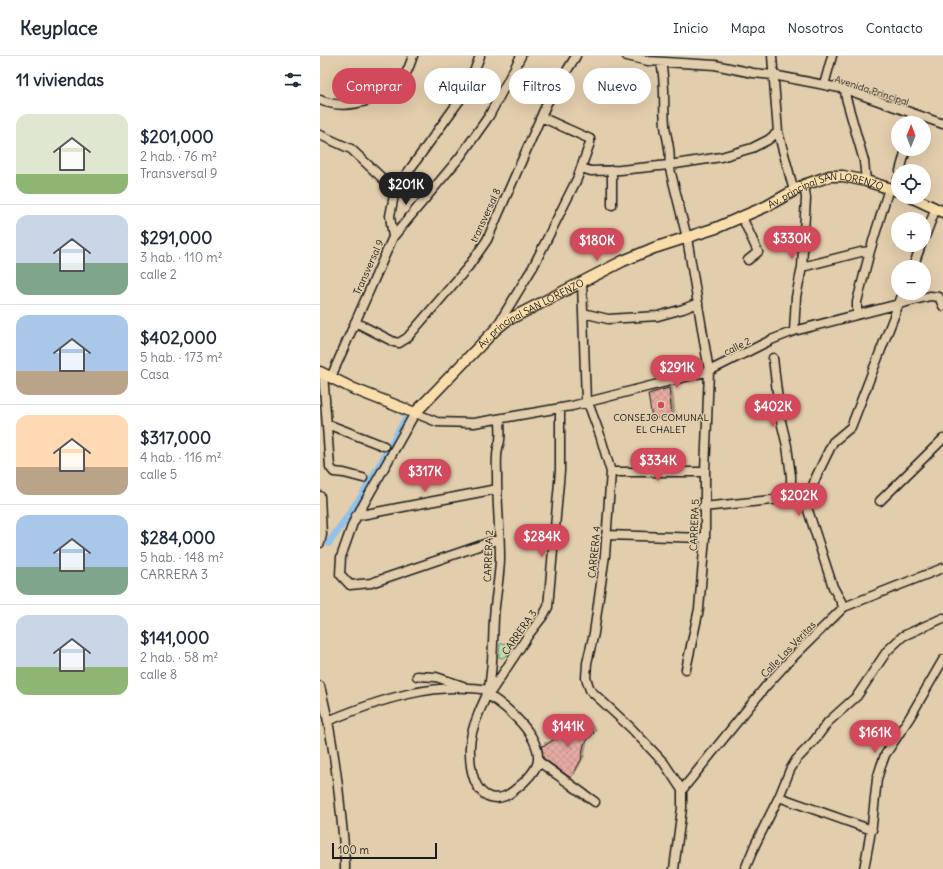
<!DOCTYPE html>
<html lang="es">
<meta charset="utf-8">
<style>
body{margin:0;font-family:Delius,sans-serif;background:#f6f6f7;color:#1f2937;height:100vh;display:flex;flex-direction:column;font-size:15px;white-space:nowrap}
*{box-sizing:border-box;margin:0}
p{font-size:13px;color:#747a83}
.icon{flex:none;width:22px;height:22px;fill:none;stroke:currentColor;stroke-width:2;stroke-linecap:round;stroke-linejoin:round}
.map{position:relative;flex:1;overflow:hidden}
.panel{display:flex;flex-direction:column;background:#fff;width:320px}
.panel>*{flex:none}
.banner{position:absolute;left:12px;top:12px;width:380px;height:36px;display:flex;gap:8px}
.needle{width:26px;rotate:1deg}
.buttons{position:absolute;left:571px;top:60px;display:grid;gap:8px}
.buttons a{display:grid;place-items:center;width:40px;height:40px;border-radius:50%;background:#fff;box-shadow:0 4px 16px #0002;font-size:20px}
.scale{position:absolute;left:12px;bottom:10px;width:105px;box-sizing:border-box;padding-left:4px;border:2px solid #1c1c1c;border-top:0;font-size:11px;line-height:14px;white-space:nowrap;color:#1c1c1c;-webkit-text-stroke:3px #e2cdac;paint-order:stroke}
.price{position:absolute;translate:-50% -34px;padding:0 9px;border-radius:14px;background:#d1495b;color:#fff;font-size:13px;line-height:26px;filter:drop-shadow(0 1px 2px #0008)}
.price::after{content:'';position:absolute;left:50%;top:24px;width:12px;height:9px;margin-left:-6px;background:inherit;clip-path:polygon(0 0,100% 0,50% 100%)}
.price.active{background:#222;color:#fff}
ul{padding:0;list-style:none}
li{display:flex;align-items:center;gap:12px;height:100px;padding:0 16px}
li+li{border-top:1px solid #e0e1e3}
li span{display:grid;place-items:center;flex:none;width:112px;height:80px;border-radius:12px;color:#555}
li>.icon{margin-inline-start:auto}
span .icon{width:48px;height:48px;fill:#fffc;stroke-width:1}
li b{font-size:17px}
h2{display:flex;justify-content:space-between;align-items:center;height:48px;padding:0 16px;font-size:17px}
.chip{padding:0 14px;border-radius:18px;background:#fff;box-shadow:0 4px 16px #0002;font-size:14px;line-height:36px}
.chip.active{background:#d1495b;color:#fff}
header{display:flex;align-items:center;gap:24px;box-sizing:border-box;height:56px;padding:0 20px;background:#fff;border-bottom:1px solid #e0e1e3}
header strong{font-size:19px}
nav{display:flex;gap:22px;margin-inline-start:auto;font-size:14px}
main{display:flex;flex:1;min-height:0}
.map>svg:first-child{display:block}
</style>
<header>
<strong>Keyplace</strong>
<nav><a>Inicio</a><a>Mapa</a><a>Nosotros</a><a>Contacto</a></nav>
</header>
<main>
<section class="panel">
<h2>11 viviendas<svg class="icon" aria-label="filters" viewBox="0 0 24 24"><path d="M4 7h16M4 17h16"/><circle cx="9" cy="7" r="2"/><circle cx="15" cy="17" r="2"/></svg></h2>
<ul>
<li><span style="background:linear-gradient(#dfe7d0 75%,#8fb573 0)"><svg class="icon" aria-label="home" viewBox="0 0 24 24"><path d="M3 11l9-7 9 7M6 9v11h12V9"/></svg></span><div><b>$201,000</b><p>2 hab. · 76 m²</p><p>Transversal 9</p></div></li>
<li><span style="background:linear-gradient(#c9d6e8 60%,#7fa58c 0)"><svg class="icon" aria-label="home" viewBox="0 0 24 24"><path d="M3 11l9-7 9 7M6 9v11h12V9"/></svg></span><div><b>$291,000</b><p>3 hab. · 110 m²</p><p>calle 2</p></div></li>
<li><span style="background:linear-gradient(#a9c7e8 70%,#b9a48a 0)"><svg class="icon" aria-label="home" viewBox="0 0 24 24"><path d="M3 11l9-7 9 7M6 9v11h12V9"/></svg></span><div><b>$402,000</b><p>5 hab. · 173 m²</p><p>Casa</p></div></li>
<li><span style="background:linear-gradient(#ffd9b3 65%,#b9a48a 0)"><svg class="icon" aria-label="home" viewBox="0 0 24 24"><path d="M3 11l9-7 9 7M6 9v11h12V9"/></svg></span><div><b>$317,000</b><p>4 hab. · 116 m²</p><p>calle 5</p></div></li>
<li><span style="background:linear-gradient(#a9c7e8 65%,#7fa58c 0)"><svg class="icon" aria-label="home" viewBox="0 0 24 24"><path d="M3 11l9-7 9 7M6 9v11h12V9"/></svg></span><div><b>$284,000</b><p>5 hab. · 148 m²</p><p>CARRERA 3</p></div></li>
<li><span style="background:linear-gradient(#c9d6e8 65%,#8fb573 0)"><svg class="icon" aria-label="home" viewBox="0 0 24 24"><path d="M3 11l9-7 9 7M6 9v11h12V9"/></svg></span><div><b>$141,000</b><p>2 hab. · 58 m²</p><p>calle 8</p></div></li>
</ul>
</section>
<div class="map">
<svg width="623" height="813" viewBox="0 0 623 813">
<defs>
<pattern id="park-tufts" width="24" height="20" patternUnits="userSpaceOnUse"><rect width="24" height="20" fill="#aceab0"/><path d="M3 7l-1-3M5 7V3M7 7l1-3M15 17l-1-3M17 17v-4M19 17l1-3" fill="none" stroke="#93c897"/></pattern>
<pattern id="building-cross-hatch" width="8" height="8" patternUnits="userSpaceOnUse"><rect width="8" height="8" fill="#e4aaa1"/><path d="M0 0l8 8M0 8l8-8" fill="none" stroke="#c3928a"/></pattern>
<filter id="shadow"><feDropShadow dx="3" dy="-3" stdDeviation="0" flood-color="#0004"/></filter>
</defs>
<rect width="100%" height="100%" fill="#e2cdac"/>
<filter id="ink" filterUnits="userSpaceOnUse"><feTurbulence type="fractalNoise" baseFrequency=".025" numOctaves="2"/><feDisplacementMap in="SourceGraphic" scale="8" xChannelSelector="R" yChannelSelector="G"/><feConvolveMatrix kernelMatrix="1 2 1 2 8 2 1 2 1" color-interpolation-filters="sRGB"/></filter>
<g filter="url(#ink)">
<path fill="url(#park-tufts)" stroke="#648366" d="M199,586C195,593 189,598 182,602L179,601L180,588Z"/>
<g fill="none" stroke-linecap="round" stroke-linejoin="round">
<path stroke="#8fc2ec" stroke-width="7" d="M9,487L43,438L90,355"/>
</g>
<path fill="url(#building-cross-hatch)" stroke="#1c1c1c" filter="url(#shadow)" d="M349,332L352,360L332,363L328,338Z
M259,661L274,677L264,688L261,704L251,722L223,702L221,690L226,689L232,685Z"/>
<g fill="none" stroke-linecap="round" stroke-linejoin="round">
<g stroke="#1c1c1c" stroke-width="11">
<path id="minor" d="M307,0L328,5L395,9L433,17L453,19L525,33L623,68
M452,0L458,76L474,135
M341,7C346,27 343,48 345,69C346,82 352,95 349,109L367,182L389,315L385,416V482L379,553L366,613
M504,29L512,0
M525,33L526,42L544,105L546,125
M0,44C28,56 69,43 86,17C89,12 91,5 93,0
M590,67L592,57
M0,79L31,93L75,134L70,160L73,181
M261,112L271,115L300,114L349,109L401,101L432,92L448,84L458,76
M292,114V149
M580,115L586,93
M75,134L147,34L160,0
M575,134L578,123
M422,161L438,196L428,204
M604,183L616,152
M482,211L541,196L550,195
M593,211L601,189
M262,226L266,346L270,352L280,379L291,416L285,499L274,577L267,607L266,622L270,634L311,672L344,707L362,734
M263,257L288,263L338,260L363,253L378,247
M537,258V246L550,195L569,132
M35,266L74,286L79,287L87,282L148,211L167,184L227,47L256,0
M177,270L213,211L257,123L270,87V83L221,61
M474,275L476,241L482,211L486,142L484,129
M453,302L460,361L467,390L471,420V442
M3,317L10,411L14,416L24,417L43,422
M11,321L73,181L140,101L169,60L201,0
M7,368L64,390
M291,416H385
M0,440L2,479L0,487
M485,445L491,435L496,421L513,386L531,371L583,237
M560,445L623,383
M383,451L471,442L480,443L485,445L513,531L524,551
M36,460L177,433
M286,479L385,482
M179,483L51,527L30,529L20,518L21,501L33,467L95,357L117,366L154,367L252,350L389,315L451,284L474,275L610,240L619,241L623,250
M97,620L116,621L143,630
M0,630C10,669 16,709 20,749C22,770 25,791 25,813
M170,637L209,578L223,560L228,551L240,415V352
M168,639C187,651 220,679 218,704C217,714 205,726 197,732C189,739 181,744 170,741C154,736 150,712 150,697C149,684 153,671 158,659C163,645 168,641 170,625C173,604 173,583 174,562C175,542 180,521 180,501C180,474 177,447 177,420C177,411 176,401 178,392C178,390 180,387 180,384C181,377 180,369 180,363
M8,665C58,644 115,625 169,634
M218,705L275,746
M362,734L446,630L468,606L524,551L623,512
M459,741L552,774
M354,813L362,752V734
M425,813L435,789L459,741L470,714L476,704L494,685L508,666L537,640L567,595L583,580L623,562
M544,813L552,769L557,723L561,710L565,699L590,661L623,604"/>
</g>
<g stroke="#1c1c1c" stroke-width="13">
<g id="major">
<path d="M591,141L623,156"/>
<path id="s1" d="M0,316L34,333L95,357L175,274L186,265L303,205L334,192L396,172L447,150L484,129L510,120H523L546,125L578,135"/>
</g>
</g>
<use href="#minor" stroke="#e2cdac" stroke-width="8"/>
<use href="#major" stroke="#f9deab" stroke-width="10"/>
</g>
</g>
<circle fill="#d1495b" stroke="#e2cdac" stroke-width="1.5" cx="341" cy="349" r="4"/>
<g text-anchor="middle" stroke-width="3" stroke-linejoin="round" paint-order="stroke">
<g font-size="10" fill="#1c1c1c" stroke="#e2cdac">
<text transform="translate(552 34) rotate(18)" y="4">Avenida Principal</text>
<text dy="4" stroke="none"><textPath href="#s1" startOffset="582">Av. principal SAN LORENZO</textPath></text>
<text transform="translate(165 159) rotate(-65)" y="4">transversal 8</text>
<text transform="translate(48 211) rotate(-66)" y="4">Transversal 9</text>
<text dy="4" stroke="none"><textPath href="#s1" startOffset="258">Av. principal SAN LORENZO</textPath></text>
<text transform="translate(417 290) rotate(-26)" y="4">calle 2</text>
<text transform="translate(374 469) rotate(-88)" y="4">CARRERA 5</text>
<text transform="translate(274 496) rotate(-84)" y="4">CARRERA 4</text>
<text transform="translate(168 500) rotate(-88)" y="4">CARRERA 2</text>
<text transform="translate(199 576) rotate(-55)" y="4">CARRERA 3</text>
<text transform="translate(468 593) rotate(-46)" y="4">Calle Las Veritas</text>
</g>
<g font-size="10" fill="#1c1c1c" stroke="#e2cdac">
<text x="341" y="365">CONSEJO COMUNAL<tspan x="341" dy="12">EL CHALET</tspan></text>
</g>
</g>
</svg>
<div class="buttons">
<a><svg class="needle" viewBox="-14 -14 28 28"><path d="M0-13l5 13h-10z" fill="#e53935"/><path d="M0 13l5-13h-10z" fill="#747a83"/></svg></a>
<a><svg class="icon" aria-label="locate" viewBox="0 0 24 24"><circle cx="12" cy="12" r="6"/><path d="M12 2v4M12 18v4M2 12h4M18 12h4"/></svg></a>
<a>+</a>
<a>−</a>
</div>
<div class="scale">100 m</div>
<b class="price active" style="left:86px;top:150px">$201K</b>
<b class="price" style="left:472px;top:204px">$330K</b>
<b class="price" style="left:277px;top:206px">$180K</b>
<b class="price" style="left:357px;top:333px">$291K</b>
<b class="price" style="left:453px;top:372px">$402K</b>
<b class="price" style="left:338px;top:426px">$334K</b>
<b class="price" style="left:105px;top:437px">$317K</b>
<b class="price" style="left:479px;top:461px">$202K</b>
<b class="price" style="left:222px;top:502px">$284K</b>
<b class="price" style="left:248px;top:692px">$141K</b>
<b class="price" style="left:555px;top:698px">$161K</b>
<div class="banner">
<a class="chip active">Comprar</a>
<a class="chip">Alquilar</a>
<a class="chip">Filtros</a>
<a class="chip">Nuevo</a>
</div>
</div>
</main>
